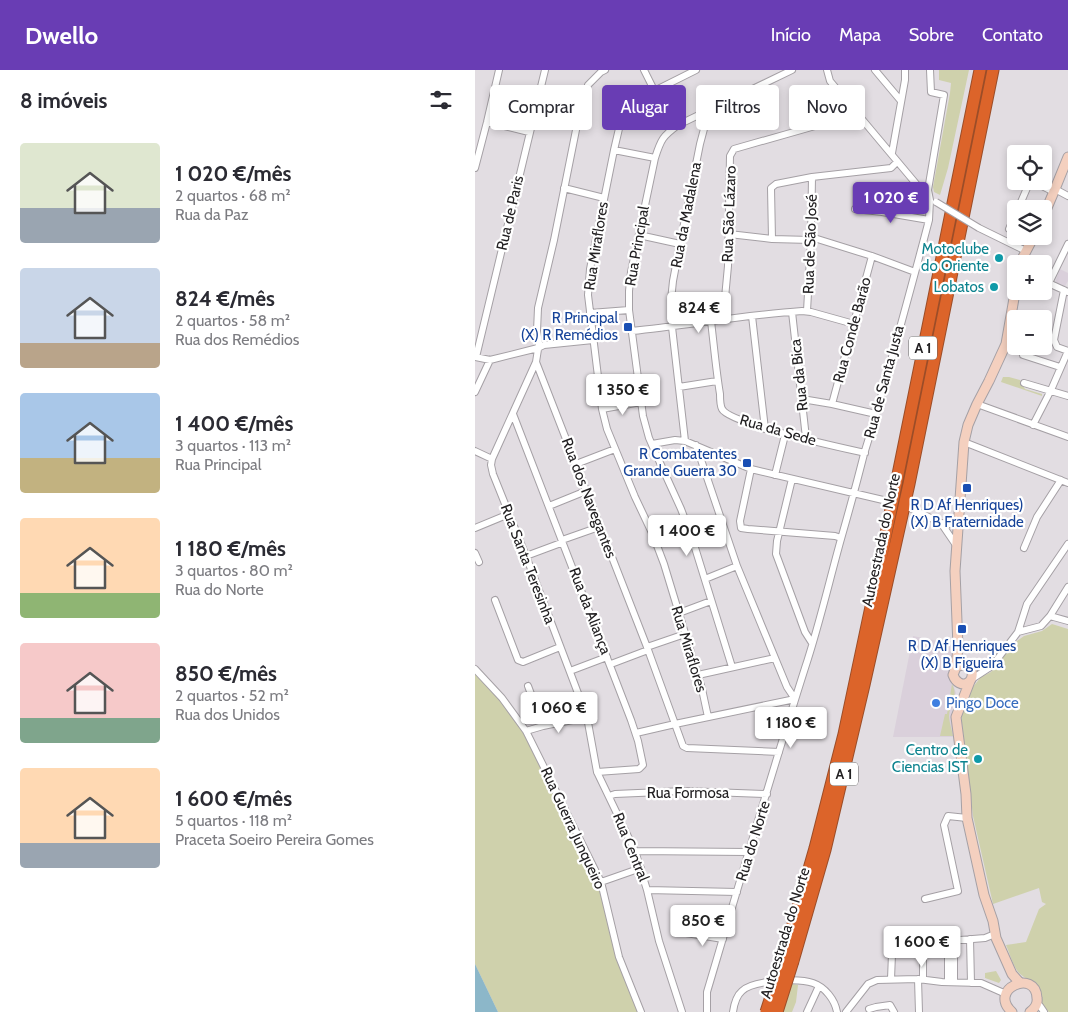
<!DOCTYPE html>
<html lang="pt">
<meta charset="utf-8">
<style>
body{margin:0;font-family:Cabin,sans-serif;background:#f7f7f7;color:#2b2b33;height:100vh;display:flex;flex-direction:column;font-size:19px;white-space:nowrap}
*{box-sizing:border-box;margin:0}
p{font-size:16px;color:#7c7c81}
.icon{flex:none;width:28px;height:28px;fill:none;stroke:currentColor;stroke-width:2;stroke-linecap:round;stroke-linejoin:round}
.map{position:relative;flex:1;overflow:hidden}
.panel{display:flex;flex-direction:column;background:#fff;width:475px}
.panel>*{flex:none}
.guide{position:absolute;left:15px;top:15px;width:475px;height:45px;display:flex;gap:10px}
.tools{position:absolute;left:532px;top:75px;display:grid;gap:10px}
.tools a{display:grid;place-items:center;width:45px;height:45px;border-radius:5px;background:#fff;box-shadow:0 2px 8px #0003;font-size:25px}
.price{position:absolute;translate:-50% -42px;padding:0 11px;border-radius:5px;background:#fff;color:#222;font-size:16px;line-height:32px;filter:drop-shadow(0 1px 2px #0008)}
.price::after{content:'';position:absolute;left:50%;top:30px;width:15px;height:11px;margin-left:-8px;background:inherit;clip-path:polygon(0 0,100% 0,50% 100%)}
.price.current{background:#693db4;color:#fff}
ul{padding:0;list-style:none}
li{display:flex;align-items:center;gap:15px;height:125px;padding:0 20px}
li span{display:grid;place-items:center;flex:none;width:140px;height:100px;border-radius:5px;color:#555}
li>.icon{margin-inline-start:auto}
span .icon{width:60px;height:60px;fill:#fffc;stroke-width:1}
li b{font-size:21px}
h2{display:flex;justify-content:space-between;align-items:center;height:60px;padding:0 20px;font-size:21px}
.chip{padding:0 18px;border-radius:5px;background:#fff;box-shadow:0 2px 8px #0003;font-size:18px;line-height:45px}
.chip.current{background:#693db4;color:#fff}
header{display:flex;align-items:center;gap:30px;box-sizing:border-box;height:70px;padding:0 25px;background:#693db4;color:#fff}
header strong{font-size:24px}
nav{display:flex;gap:28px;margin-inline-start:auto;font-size:18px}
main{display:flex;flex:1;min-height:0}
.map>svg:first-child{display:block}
</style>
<header>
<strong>Dwello</strong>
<nav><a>Início</a><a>Mapa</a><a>Sobre</a><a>Contato</a></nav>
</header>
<main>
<section class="panel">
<h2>8 imóveis<svg class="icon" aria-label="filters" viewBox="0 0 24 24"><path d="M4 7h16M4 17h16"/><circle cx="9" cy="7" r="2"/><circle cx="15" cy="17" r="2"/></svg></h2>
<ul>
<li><span style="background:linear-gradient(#dfe7d0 65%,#9aa5b1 0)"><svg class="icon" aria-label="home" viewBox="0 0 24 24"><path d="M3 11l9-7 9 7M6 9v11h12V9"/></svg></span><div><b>1 020 €/mês</b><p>2 quartos · 68 m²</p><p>Rua da Paz</p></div></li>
<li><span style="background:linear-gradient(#c9d6e8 75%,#b9a48a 0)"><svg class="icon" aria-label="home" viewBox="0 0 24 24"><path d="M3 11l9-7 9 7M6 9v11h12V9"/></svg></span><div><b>824 €/mês</b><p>2 quartos · 58 m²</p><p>Rua dos Remédios</p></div></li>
<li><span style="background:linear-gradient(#a9c7e8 65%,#c2b280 0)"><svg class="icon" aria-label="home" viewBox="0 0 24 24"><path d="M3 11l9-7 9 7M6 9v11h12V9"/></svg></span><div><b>1 400 €/mês</b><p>3 quartos · 113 m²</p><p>Rua Principal</p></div></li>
<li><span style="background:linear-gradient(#ffd9b3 75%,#8fb573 0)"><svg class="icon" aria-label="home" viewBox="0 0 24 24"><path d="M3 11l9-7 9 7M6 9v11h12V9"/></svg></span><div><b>1 180 €/mês</b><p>3 quartos · 80 m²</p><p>Rua do Norte</p></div></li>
<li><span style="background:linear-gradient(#f6c9c9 75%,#7fa58c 0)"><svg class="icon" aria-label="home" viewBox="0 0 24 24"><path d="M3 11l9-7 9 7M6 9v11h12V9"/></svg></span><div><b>850 €/mês</b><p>2 quartos · 52 m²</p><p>Rua dos Unidos</p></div></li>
<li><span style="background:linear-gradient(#ffd9b3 75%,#9aa5b1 0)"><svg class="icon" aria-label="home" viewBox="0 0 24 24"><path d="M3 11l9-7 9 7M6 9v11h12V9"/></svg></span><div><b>1 600 €/mês</b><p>5 quartos · 118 m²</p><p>Praceta Soeiro Pereira Gomes</p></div></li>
</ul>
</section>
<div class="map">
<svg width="593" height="942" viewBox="0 0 593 942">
<rect width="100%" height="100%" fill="#e2dde2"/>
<path fill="#dad0db" d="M585,199L593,203V211L590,216L581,212V210Z
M438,566L478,574L479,588L474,597V610L478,614L482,626L478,634L476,650L479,657V667H418Z"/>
<path fill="#cfd1ac" d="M464,0H494L473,98L465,125L459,122L458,117L475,23L476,13L464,10Z
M528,307H534L545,310L550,319L567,324V326L526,312Z
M577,554L593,559V942H574C563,932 569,928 563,918C559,911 550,909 544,903C539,898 534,882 531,875L551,872L564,839L571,834L567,832L564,818L518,834L498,746L486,645L497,618L506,607L516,602L538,574L549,566L567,561Z
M0,598L51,661L126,812L144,887L166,942H23L0,894Z
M477,614C484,626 475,633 474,646C474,651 477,660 478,666H465L470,644H472Z
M521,901L526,910L524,913L510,908V903Z
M317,914L323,915L321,932L317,942H308Z"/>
<path fill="#8cb7c9" d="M0,894L23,942H0Z"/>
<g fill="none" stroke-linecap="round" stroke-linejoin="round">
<g stroke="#a5a0a5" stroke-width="8">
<path id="street" d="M130,0L126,2L113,15L103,50L79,170L63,238L62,261L64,273L61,292L172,577L208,676L212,678L304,682
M169,0L179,20
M221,0L165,28L155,37L146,50L139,80L115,199L113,225L127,339L132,359L160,427L178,465L189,494L227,619L233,647
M352,0L355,11L453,128
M400,0L426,31
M60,40L103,50
M12,52L54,62
M139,80L180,88
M417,83L430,10V0
M568,84V83
M0,98L12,52L24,0
M557,111L579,122
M89,118L129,128
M580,119L593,126
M380,139L407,142L454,150
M543,139L555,111
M504,158L551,181
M534,159L541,143
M254,164L297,169L336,170
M164,165L205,174
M336,167L397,186L440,202
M297,169L296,118L301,114L337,107L416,98L422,92
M569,211L593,222
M574,213L593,174
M589,220L579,270L582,277L593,281
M332,241L336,170L337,107
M317,242L331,368
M115,243L154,240
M277,246L290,359
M248,249L253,196L255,86L259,79L375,46L381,42
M236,251C239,276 241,300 245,324C245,328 245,335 247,339C255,354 368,378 390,383
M157,261C214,255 270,245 327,241L336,242L379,254
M548,285L585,297
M0,287L15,290L63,278L69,275L118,270
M1,287L70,0
M61,292L17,389L16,395L18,404L51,486L112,647L122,702L160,781L172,820L184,871L207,942
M549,313L593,326
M204,317L242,311
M0,322L15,290
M327,329L357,334L401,344
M357,334L397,186
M502,334L593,367
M127,339L166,332
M38,344L156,650L163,671L168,695L164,699L122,702
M558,355L576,320L593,281
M210,371L197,257L196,230L198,211L205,174L225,74L234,40
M489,372L593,413
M177,374L200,370L210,371L276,399L408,430
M221,375L262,496L312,617L320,629
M0,381L17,389
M101,394L140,379
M276,399L265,451L266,458L273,459L360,466L366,468
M300,405L310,365
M317,409L302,471L301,484L330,562L337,573
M74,436L111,421
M435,438L466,453L484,455
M466,453L481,475
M0,458L34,444
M549,478L562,447L586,410
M0,483L4,492
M51,486L86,473L87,470L124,457
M230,509L262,496
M20,530L43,590L48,592L85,577
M204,543L236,531
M575,546L593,551
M543,562L552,534L593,474
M172,577L210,564
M136,594L173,580
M257,597L217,468L206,439L186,395L174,368L168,346L154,240V221L156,202L180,88C186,69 188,66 203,55L317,0
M496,598L516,594
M0,599L27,628L51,661L126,812L144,887L166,942
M95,601L132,587
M223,605L300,588
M497,609L517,596L543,562L566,556L575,546L593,517
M53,616L68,656
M51,661L68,656L112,647
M161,663L200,654L320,629
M134,726L140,724L209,721L292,724
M160,781L273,782
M126,812L166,798
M172,820L262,822
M450,829L483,821L469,755L473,746L492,748
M211,863L248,869
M495,869L496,913
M448,871V909
M479,871V912
M416,909L417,884L426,882
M443,909L444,942
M473,912V871L510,868L520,864
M562,933L565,936L569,942
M394,939L401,937L415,935L419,942
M232,942V922C264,814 296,705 330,598C344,556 354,512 366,469C374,441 382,412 389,384C393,371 397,358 401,345C419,280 437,215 454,150L455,130L453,120L469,25L456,22L455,0
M258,942C259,935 261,926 267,921C278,910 324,908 338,913C350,917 360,930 362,942
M332,942L344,916
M371,942L393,914L402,910L443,909L467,912L506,913L531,924"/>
</g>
<g stroke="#a5a0a5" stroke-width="11">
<path id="secondary" d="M569,145L580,119L593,87
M546,194L548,187L559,166
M481,597L489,594L496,598C502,614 484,621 478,605L481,597L483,577L480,501L489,372L493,355L502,334L514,311L531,274L541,217
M495,611L481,647L491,724L492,748L509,825L518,851L521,868L537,904L545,913
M537,942C512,919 561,898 562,928C563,934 559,939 555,942"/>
</g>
<g stroke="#9b4d28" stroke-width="13">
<path id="highway" d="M308,889L340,778L369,664L401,513L505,0
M318,891L350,780L389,615L434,414L518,0"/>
</g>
<use href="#street" stroke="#fff" stroke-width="6"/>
<use href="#secondary" stroke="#f4d0bf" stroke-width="9"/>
<use href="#highway" stroke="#dc642a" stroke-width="11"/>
<g stroke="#a5a0a5" stroke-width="8" stroke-linecap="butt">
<path id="street-bridge" d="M461,132L504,158"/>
</g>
<g stroke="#9b4d28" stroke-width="13" stroke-linecap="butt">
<path id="highway-bridge" d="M291,942L308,889
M302,942L318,891"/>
</g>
<use href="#street-bridge" stroke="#fff" stroke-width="6"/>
<use href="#highway-bridge" stroke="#dc642a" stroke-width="11"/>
</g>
<g fill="#0f9aa8" stroke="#fff" stroke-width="2">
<circle cx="524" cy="188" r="5"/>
<circle cx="519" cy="217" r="5"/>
<circle cx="503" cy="689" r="5"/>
</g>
<g fill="#1a4fb4" stroke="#fff" stroke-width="2">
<rect x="148" y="252" width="10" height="10" rx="2.5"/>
<rect x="267" y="388" width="10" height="10" rx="2.5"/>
<rect x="487" y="413" width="10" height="10" rx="2.5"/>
<rect x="482" y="554" width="10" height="10" rx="2.5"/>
</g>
<circle fill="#3f7fe0" stroke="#fff" stroke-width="2" cx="461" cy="633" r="5"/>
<g text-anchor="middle" stroke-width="4.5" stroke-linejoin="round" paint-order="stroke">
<g fill="#fff" stroke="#656465" stroke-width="1">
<rect x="434" y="266.5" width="28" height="23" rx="4"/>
<rect x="355" y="692.5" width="28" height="23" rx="4"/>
</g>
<g font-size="14" font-weight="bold" fill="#232123">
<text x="448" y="283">A 1</text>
<text x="369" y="709">A 1</text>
</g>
<g font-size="15" fill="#232123" stroke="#fff">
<text transform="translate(35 143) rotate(-77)" y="5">Rua de Paris</text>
<text transform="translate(254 144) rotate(-88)" y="5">Rua São Lázaro</text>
<text transform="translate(211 145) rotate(-79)" y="5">Rua da Madalena</text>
<text transform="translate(335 174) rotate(-88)" y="5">Rua de São José</text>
<text transform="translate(121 176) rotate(-81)" y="5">Rua Miraflores</text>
<text transform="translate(162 176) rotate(-80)" y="5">Rua Principal</text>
<text transform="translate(377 260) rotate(-75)" y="5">Rua Conde Barão</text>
<text transform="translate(324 305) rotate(-96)" y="5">Rua da Bica</text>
<text transform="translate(409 312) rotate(-75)" y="5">Rua de Santa Justa</text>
<text transform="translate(303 360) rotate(16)" y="5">Rua da Sede</text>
<text transform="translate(114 428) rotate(69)" y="5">Rua dos Navegantes</text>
<text transform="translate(406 470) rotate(-78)" y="5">Autoestrada do Norte</text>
<text transform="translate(53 494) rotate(69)" y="5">Rua Santa Teresinha</text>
<text transform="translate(115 541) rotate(69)" y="5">Rua da Aliança</text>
<text transform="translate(214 579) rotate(73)" y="5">Rua Miraflores</text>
<text x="213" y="728">Rua Formosa</text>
<text transform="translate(98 758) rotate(65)" y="5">Rua Guerra Junqueiro</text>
<text transform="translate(278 771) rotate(-73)" y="5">Rua do Norte</text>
<text transform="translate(156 777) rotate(68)" y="5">Rua Central</text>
<text transform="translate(310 863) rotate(-73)" y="5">Autoestrada do Norte</text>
</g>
<g font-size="15" fill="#0d838f" stroke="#fff" text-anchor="end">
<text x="514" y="184">Motoclube<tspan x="514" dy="17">do Oriente</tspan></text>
<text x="509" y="222">Lobatos</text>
<text x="493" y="685">Centro de<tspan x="493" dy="17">Ciencias IST</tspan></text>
</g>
<g font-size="15" fill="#164399" stroke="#fff" text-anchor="end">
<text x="143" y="253">R Principal<tspan x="143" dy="17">(X) R Remédios</tspan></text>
<text x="262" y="389">R Combatentes<tspan x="262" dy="17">Grande Guerra 30</tspan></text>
<text x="492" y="440" text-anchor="middle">R D Af Henriques)<tspan x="492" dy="17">(X) B Fraternidade</tspan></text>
<text x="487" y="581" text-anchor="middle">R D Af Henriques<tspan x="487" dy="17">(X) B Figueira</tspan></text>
</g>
<g font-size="15" fill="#366cbe" stroke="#fff" text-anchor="start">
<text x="471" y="638">Pingo Doce</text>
</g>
</g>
</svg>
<div class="tools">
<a><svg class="icon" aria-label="locate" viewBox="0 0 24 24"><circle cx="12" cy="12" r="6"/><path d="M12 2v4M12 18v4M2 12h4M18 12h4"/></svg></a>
<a><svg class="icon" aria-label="layers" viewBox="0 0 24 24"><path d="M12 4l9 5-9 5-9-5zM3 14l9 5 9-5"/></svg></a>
<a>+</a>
<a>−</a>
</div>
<b class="price current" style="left:416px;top:154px">1 020 €</b>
<b class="price" style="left:224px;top:264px">824 €</b>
<b class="price" style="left:148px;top:346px">1 350 €</b>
<b class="price" style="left:212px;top:487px">1 400 €</b>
<b class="price" style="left:84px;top:664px">1 060 €</b>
<b class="price" style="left:316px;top:679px">1 180 €</b>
<b class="price" style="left:228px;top:877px">850 €</b>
<b class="price" style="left:447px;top:898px">1 600 €</b>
<div class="guide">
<a class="chip">Comprar</a>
<a class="chip current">Alugar</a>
<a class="chip">Filtros</a>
<a class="chip">Novo</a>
</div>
</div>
</main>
